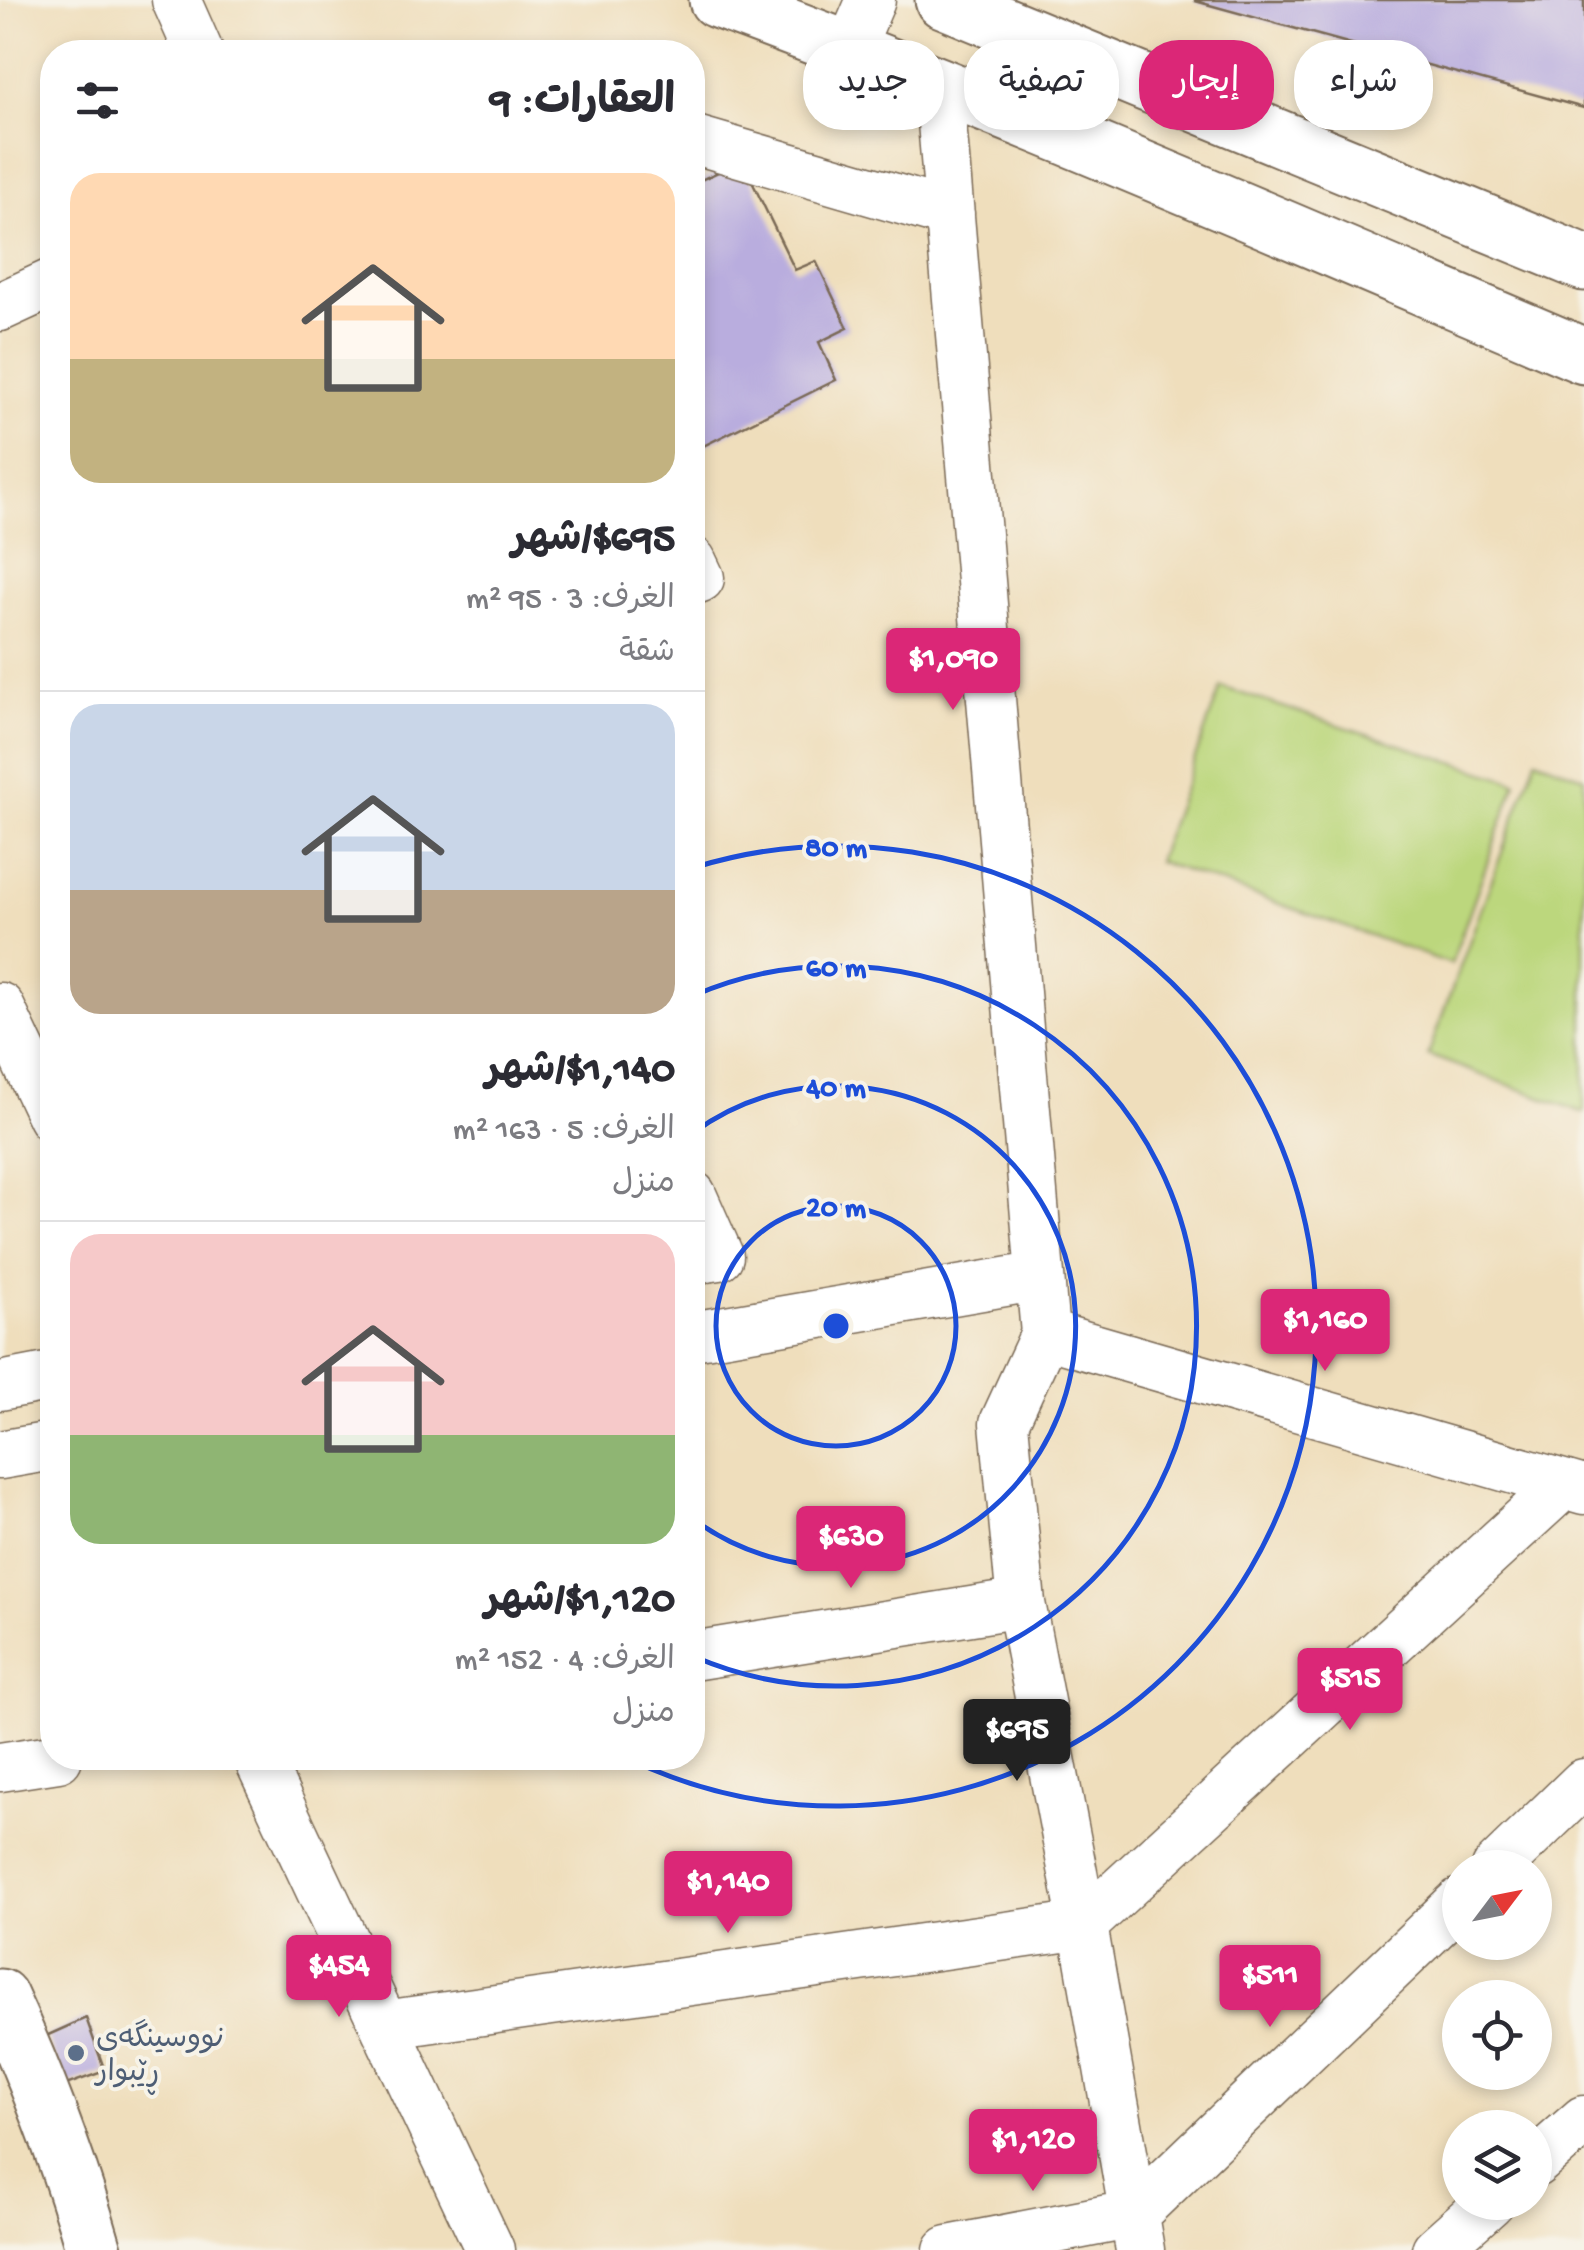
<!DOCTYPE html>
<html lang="ar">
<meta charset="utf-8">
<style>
body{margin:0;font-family:"Gochi Hand","Playpen Sans Arabic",sans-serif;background:#f2f2f3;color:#2b2b33;direction:rtl;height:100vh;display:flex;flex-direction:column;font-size:38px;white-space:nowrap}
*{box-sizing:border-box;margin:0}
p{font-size:32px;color:#7c7c81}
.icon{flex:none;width:55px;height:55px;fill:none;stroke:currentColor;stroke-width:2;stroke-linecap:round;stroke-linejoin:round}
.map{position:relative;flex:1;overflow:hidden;direction:ltr}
.side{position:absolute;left:40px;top:40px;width:665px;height:1730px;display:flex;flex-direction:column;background:#fff;border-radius:40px;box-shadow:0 5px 15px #0003;direction:rtl}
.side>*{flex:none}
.hud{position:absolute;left:735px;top:40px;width:698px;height:90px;direction:rtl;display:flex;gap:20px}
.needle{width:65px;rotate:58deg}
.buttons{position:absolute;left:1442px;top:1850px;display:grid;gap:20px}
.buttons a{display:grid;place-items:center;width:110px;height:110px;border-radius:50%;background:#fff;box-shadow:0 5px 15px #0003;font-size:50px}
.price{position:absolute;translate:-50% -85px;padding:0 22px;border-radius:10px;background:#db2777;color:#fff;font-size:32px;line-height:65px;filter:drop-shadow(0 2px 5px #0008)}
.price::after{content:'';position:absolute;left:50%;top:60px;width:30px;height:22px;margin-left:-15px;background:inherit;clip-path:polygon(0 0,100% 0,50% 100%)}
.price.active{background:#222;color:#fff}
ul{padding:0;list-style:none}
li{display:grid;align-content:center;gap:20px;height:530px;padding:0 30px}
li+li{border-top:2px solid #e1e1e2}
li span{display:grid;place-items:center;height:310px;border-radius:30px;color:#555}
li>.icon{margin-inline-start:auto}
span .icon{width:180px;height:180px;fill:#fffc;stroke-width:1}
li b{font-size:42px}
h2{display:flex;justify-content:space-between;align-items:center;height:120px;padding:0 30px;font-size:42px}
.tag{padding:0 35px;border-radius:40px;background:#fff;box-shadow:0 5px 15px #0003;font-size:35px;line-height:90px}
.tag.active{background:#db2777;color:#fff}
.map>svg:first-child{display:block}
</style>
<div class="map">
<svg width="1584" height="2250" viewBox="0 0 1584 2250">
<rect width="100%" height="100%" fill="#f7f3e8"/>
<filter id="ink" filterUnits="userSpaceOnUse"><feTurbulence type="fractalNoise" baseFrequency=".01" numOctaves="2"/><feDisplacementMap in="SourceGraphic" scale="20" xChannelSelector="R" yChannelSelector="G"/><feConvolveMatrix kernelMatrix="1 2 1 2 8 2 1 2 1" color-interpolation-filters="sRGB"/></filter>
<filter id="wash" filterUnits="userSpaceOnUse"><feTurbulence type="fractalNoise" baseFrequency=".0048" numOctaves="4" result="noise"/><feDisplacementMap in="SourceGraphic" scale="40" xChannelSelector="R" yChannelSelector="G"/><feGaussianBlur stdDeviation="2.25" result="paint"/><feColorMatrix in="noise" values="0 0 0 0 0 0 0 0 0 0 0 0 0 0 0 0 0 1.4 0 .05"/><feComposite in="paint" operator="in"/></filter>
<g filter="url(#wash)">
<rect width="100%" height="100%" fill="#efdebc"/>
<path fill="#bcd77d" stroke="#7c804e" stroke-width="2.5" d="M1221,687L1516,782L1451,964L1157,861Z
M1536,759L1584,777V1113L1428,1055Z"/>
<g id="blocks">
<path fill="#b9adde" d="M1195,0H1584V108L1195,1Z
M742,161L795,270L816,261L848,328L819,342L836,380L703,446L692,426V184Z
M86,2018L105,2071L66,2085L46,2036Z"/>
</g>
</g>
<g filter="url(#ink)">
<use href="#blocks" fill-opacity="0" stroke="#7a6955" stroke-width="2.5"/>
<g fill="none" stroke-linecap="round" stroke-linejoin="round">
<g stroke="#7a6955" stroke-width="51">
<path id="minor" d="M176,0L199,52
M850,49L871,0
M939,87L1045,1334L1004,1423L1021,1603L1083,1925L1140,2250
M692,139L950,214
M0,307L52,283
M692,561L700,578L692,581
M0,1007L52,1117
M692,1195L719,1256L692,1260
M1045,1334L1584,1490
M692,1336L1040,1276
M0,1386L52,1376
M0,1455L52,1446
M692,1656L1021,1603
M258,1758L490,2250
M0,1767L58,1758
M1496,1868L1584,1783
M384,2025L1083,1925L1564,1484
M1535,2163L1584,2120
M948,2250L1134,2214L1460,1902
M1436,2250L1490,2202"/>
</g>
<g stroke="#7a6955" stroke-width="59">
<path id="tertiary" d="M717,0C1010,108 1296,234 1584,356
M943,0L1584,263
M0,1997C38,2080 69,2162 94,2250"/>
</g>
<use href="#minor" stroke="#fff" stroke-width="48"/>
<use href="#tertiary" stroke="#fff" stroke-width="55"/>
</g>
</g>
<g fill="none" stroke="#1d4ed8" stroke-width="5">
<circle cx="836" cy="1326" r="120"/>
<path d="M693 1133A240 240 0 1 1 693 1519"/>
<path d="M695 995A360 360 0 1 1 695 1657"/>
<path d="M696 867A480 480 0 1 1 629 1759"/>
</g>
<circle fill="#5c6f8a" stroke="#f7f3e8" stroke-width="4" cx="76" cy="2053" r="10"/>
<g text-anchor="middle" stroke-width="8" stroke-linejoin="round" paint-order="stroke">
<g font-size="30" fill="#4e5e75" stroke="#f7f3e8" text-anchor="start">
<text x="96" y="2046">نووسینگه‌ی<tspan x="96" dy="34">ڕێبوار</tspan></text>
</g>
</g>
<circle cx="836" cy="1326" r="15" fill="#1d4ed8" stroke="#f7f3e8" stroke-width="5"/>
<g font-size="30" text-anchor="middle" font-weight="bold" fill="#1d4ed8" stroke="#f7f3e8" stroke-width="8" stroke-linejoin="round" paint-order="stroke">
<text x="836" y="856">80 m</text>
<text x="836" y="976">60 m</text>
<text x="836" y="1096">40 m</text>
<text x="836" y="1216">20 m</text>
</g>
</svg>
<div class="buttons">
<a><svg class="needle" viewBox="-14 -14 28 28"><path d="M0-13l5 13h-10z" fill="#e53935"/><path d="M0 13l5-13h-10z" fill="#7c7c81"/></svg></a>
<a><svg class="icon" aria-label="locate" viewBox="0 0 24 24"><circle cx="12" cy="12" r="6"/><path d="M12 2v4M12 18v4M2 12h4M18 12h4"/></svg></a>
<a><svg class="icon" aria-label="layers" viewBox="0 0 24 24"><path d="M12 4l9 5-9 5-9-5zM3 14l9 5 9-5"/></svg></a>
</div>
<b class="price" style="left:953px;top:713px">$1,090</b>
<b class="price" style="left:1325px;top:1374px">$1,160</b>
<b class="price" style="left:851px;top:1591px">$630</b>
<b class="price" style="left:1350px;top:1733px">$515</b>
<b class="price active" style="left:1017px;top:1784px">$695</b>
<b class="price" style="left:728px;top:1936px">$1,140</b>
<b class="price" style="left:339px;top:2020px">$454</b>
<b class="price" style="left:1270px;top:2030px">$511</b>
<b class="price" style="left:1033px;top:2194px">$1,120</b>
<div class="hud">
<a class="tag">شراء</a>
<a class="tag active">إيجار</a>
<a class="tag">تصفية</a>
<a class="tag">جديد</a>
</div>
<section class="side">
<h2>العقارات: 9<svg class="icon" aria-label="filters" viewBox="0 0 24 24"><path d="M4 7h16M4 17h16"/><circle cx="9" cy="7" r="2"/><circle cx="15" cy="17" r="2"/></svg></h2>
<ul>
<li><span style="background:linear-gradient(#ffd9b3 60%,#c2b280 0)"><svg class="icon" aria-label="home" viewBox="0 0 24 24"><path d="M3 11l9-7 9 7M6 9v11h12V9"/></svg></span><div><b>$695/شهر</b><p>الغرف: 3 · 95 m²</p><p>شقة</p></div></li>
<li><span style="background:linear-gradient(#c9d6e8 60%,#b9a48a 0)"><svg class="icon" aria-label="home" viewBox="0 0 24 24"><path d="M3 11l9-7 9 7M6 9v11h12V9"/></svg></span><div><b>$1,140/شهر</b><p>الغرف: 5 · 163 m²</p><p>منزل</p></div></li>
<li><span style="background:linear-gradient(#f6c9c9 65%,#8fb573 0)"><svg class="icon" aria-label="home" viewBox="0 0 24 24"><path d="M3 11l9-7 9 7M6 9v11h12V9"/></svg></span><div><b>$1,120/شهر</b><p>الغرف: 4 · 152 m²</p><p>منزل</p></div></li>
</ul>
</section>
</div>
